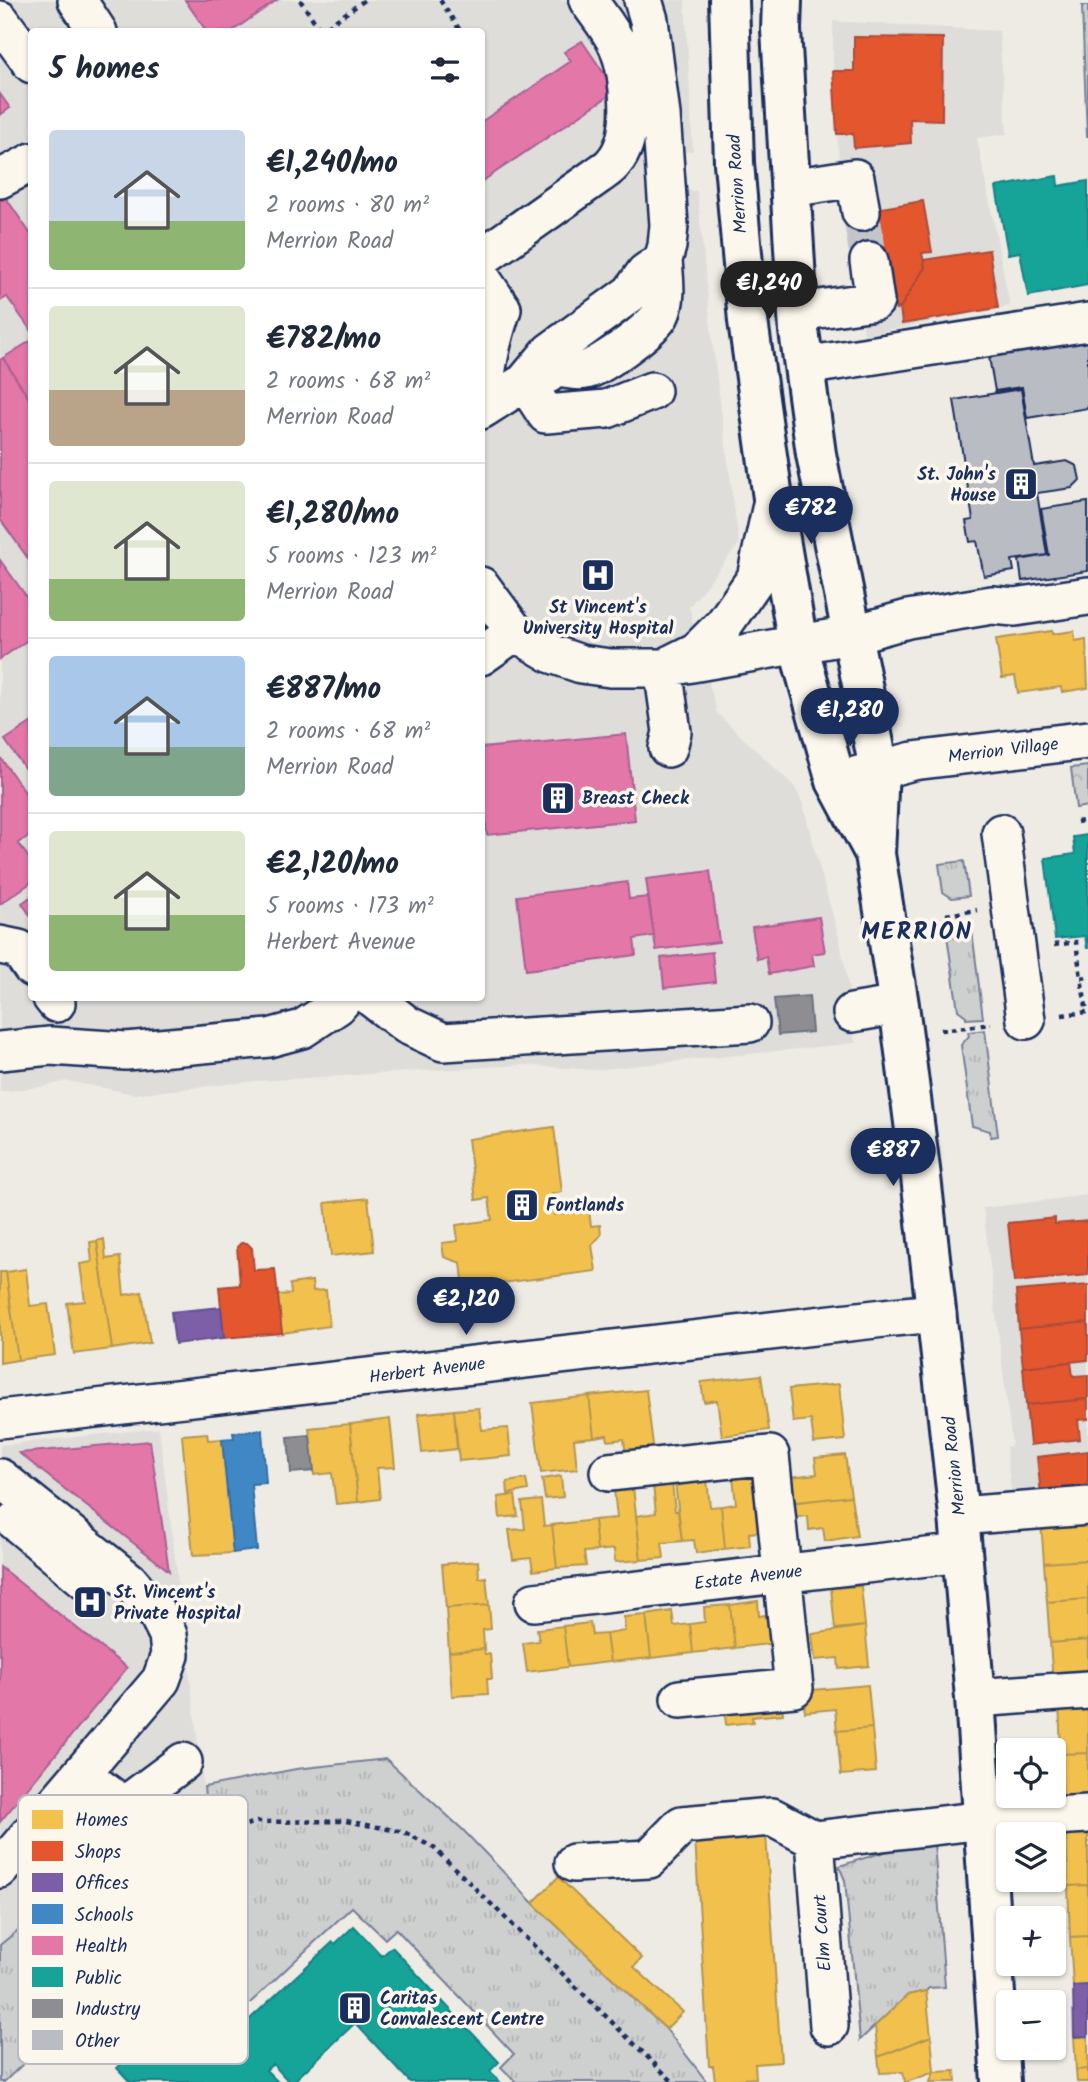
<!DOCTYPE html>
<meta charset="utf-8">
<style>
body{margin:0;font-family:Kalam,sans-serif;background:#f2f2f3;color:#1f2937;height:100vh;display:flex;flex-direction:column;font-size:26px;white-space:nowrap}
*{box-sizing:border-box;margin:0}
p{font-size:23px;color:#747a83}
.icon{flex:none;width:38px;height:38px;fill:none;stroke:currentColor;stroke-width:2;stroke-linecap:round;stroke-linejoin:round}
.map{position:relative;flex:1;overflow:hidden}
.sheet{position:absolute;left:28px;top:28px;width:457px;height:973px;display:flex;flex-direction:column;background:#fff;border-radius:7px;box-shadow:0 2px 5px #0004}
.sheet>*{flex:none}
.fabs{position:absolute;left:996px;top:1738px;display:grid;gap:14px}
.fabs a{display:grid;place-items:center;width:70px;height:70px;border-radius:7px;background:#fff;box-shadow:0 2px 5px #0004;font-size:35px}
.price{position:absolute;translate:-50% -60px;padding:0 16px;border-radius:24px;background:#1b2f5e;color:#fff;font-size:23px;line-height:46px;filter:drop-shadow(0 2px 4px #0008)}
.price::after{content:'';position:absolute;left:50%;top:42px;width:21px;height:16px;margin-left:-10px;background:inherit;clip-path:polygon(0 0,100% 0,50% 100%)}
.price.active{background:#222;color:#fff}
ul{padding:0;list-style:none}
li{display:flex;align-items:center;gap:21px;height:175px;padding:0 21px}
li+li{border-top:2px solid #e0e1e3}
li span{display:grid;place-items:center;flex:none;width:196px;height:140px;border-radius:7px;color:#555}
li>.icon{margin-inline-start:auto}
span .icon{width:84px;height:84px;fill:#fffc;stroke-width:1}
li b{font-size:30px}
h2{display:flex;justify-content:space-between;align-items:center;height:84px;padding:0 21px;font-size:30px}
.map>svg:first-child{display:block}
</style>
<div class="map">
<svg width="1088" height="2082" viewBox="0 0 1088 2082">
<defs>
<pattern id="grass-tufts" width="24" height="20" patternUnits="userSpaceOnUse" patternTransform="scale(1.75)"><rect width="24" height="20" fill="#cecfcf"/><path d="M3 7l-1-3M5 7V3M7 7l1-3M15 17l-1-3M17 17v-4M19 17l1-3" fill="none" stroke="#b0b2b4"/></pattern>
<pattern id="forest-crowns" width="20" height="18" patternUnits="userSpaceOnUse" patternTransform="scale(1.75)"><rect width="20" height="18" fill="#cecfcf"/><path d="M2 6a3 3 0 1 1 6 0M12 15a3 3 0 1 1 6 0" fill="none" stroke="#b0b2b4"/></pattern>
</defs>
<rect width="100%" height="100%" fill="#eeebe4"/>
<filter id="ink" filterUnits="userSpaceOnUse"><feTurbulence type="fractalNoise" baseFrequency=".0143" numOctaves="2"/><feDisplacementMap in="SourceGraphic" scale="14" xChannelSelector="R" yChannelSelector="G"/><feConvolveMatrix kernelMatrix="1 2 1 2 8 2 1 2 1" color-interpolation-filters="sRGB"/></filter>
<g filter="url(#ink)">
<path fill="#deddda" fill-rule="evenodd" d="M0,0H685L693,151L682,152L685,190L697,191L713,348L739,544L689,607L717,713L794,786L803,804L814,848L840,941L848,984L855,1043L594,1070L524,1065L256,1081L135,1094L67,1081L47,1086L0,1092ZM32,32H481V998H32Z
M833,21L999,31L1007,134L977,138L1010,306L864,335L838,150L833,63Z
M1088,1195V1518L1015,1525L1006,1447L1012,1445L983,1208Z
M159,1428L206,1807L180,1820L136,1871L80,1879L0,1945V1445Z"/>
<path fill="url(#grass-tufts)" stroke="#747f96" stroke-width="2" d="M964,861L969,896L952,898L943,892L939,864Z
M971,923L983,1018L966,1019V1016L958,1010L947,936L955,925Z
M985,1030L998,1136L991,1137L990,1131L972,1126L961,1045L969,1036L968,1032Z
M386,1759L463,1830L533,1903L666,2029L707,2082H516L501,2067L514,2054L396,1929L385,1939L352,1907L233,2019L194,1980L188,1986L155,1951L116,1985L90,2000L4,2082H0V1945L80,1879L112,1855L136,1871L181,1820L206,1807L204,1787L296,1769Z
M934,1843L945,1987L929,1988L926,1991L908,1995L860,2040L845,1880L839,1866L903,1846Z"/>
<path fill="url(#forest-crowns)" stroke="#747f96" stroke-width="2" d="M1088,766V806L1076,808L1071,768Z"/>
<path fill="#cecfcf" stroke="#747f96" stroke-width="2" d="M1082,6H1088V136H1087Z"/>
<path fill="#f2c14e" stroke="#b29553" stroke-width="2" d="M1052,631V634L1074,631L1075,641L1086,639L1088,688L1062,692L1061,687L1018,693L1015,676L1002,678L996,639Z
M554,1127L562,1192L552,1194L554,1215L589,1211L591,1226L600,1225L601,1235L592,1245L596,1271L464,1288L461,1263L444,1257L442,1243L458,1241L456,1225L492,1220L489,1198L476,1200L468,1139Z
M368,1198L374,1251L331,1256L325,1203Z
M104,1239L106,1259L120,1257L124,1295L142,1292L150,1343L112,1349L97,1241Z
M97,1241L112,1349L74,1354L67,1303L85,1301L80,1264L92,1262L90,1242Z
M26,1269L30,1306L48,1304L55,1355L18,1360L6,1272Z
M0,1272H6L18,1360L0,1363Z
M312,1281L313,1291L326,1290L329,1326L282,1333L278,1295L291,1294L290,1284Z
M761,1375L769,1430L722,1436L717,1400L704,1402L701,1382Z
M839,1384L845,1440L814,1443L811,1420L793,1422L789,1389Z
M646,1390L655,1461L627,1465L624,1439L608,1441L607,1435L594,1437L589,1396Z
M589,1396L594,1437L574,1439L577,1469L541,1473L532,1403Z
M479,1408L482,1430L508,1428L511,1456L459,1461L454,1410Z
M454,1410L457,1449L422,1453L418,1414Z
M390,1419L395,1467L377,1468L380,1499L358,1502L350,1424Z
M350,1424L358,1502L336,1504L332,1473L314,1475L309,1428Z
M207,1433L208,1440L222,1439L233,1553L193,1555L182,1435Z
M845,1455L851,1496L782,1504L779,1478L817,1474L815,1458Z
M759,1464L766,1531L749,1533L750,1546L725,1549L721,1506L736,1504L732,1467Z
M706,1470L710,1507L721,1506L725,1549L696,1553L694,1540L682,1541L674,1474Z
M671,1474L675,1511H678L682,1541L662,1543L664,1558L641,1560L636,1516L656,1513L652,1476Z
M561,1476L563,1497L545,1499L542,1479Z
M632,1478L641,1560L615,1562L614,1549L597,1551L594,1520L617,1518L613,1480Z
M526,1479L528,1490L508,1494L507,1482Z
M515,1495L518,1516L500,1518L498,1497Z
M851,1496L857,1536L825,1541L823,1528L809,1530L808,1516L791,1518L789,1503Z
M541,1500L544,1526L552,1525L557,1568L533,1571L531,1558L513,1560L509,1530L525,1529L522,1502Z
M1088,1518V1560L1044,1563L1041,1522Z
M594,1520L597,1551L584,1552L586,1566L557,1568L552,1525Z
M1088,1560V1599L1047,1602L1044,1563Z
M478,1561L479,1578L486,1577L489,1605L446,1608L442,1564Z
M861,1586L865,1626L835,1629L831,1588Z
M1088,1599V1640L1050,1643L1047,1602Z
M758,1601L759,1616L773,1614L777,1643L735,1648L730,1605Z
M489,1605L491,1629L483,1630L484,1649L449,1652L446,1608Z
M730,1605L735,1648L693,1653L690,1624L705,1622L704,1607Z
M672,1611L674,1626L690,1624L693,1653L651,1658L646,1615Z
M646,1615L651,1658L610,1662L606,1634L625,1631L624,1617Z
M590,1623L592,1635L606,1634L610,1662L568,1667L563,1626Z
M563,1626L568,1667L527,1672L523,1643L539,1641L537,1629Z
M865,1626L869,1666L839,1669L838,1658L815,1660L812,1634Z
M1088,1640V1680L1053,1682L1050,1643Z
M484,1649L485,1655L490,1654L492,1679H487L488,1694L452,1696L449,1652Z
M868,1685L872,1728L837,1731L835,1709L805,1712L802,1691Z
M781,1695L783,1714L752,1717L753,1722L726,1725L724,1701Z
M1088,1699V1753L1061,1754L1059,1700Z
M872,1728L876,1772L841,1775L837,1731Z
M1088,1753V1807L1063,1808L1061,1754Z
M1088,1832V1885L1068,1886L1066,1833Z
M766,1834L781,2062L755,2064L756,2078L715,2081L713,2066H709L695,1838Z
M558,1877L642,1958L634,1967L683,2012L666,2029L533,1903Z
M1088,1885V1936L1070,1937L1068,1886Z
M1088,1936V1985L1073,1986L1070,1937Z
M926,1991L931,2036L878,2057L875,2026L908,1995Z
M931,2036L934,2072L907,2082H905L903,2072L880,2073L878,2057Z
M1088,2036V2069L1076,2070L1074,2037Z
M1088,2069V2082H1077L1076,2070Z
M955,2071L956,2082H930L934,2072Z"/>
<path fill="#e4572e" stroke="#a84b3c" stroke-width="2" d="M854,37L943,38L942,120L910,119L911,143L854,148L853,134H837L833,71H854Z
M923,201L932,252L922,253L925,267L900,308L896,310L888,257L860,262L852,213Z
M989,250L998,308L902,324L900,308L925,267L923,260Z
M1055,1218V1224L1088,1221V1275L1014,1282L1008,1223Z
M241,1243H247L252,1248L254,1270L275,1269L282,1333L224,1338L219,1287L240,1285L237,1247Z
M1088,1285V1322L1019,1329L1016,1291Z
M1088,1322V1360L1023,1367L1019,1329Z
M1071,1362L1073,1376L1088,1375V1399L1026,1405L1023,1367Z
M1088,1399V1419L1078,1420L1080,1439L1030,1445L1026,1405Z
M1088,1451V1499L1042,1504L1037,1457Z"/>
<path fill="#7b5ea7" stroke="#5e5091" stroke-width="2" d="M221,1307L224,1338L175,1344L171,1312Z
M1088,1985V2036L1074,2037L1073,1986Z"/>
<path fill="#3f88c5" stroke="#346da6" stroke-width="2" d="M262,1430L266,1483L251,1484L257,1550L233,1553L222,1439L234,1438L233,1433Z"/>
<path fill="#e377a8" stroke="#a76192" stroke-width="2" d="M185,0H277L231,32H207Z
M582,41L616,91L481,182V122L571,61L564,52Z
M0,94L10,108L0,115Z
M6,198L32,236V332L7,297L0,301V201Z
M32,340V403L3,358Z
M3,358L32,403V564L0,519V360Z
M0,560L32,604V637L0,659Z
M32,722V779L5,740Z
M626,734L635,820L487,835L481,776V748Z
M0,757L32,802V834L18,843L32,862V882L0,904Z
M710,871L719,942L656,950L646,879Z
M627,882L629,899L648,897L654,936L634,939L636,955L526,970L517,896Z
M32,896V918L22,903Z
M819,917L825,952L812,954L814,966L769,974L766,957L757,959L752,927Z
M712,952L715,982L664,988L661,958Z
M150,1441L169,1571L19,1453Z
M0,1567L127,1668L0,1822Z"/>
<path fill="#17a398" stroke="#188087" stroke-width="2" d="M1057,176L1058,186L1088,181V285L1028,296L1020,252L1008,254L996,187Z
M1088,835V948H1087L1085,936L1055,939L1045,858L1075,854L1073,837Z
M354,1926L382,1956L392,1947L499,2062L490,2071L500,2082H410L355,2023L293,2082H289L273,2064L266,2070L278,2082H130L117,2068L151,2036L130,2013L163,1982L184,2004L190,1997L232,2041L242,2032L239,2029L333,1942L335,1944Z"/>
<path fill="#8d8d92" stroke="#6b7182" stroke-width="2" d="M809,996L812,1032L778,1035L774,999Z
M310,1435L314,1471L291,1473L288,1437Z"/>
<path fill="#b9bcc3" stroke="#1b2f5e" stroke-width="2" d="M1088,341V408L1027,418L1022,387L995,391L989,357Z
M1021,389L1034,466L1067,461L1077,466L1080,480L1072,488L1037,493L1047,555L1012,560L1014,571L984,576L977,541L970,542L966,521L973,520L954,400Z
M1088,502V571L1022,581L1019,560L1049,555L1041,509Z"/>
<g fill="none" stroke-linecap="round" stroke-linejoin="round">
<path stroke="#c4c5c9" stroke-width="37" stroke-dasharray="37 18" stroke-linecap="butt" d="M861,212L869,261"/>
<g stroke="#1b2f5e" stroke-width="42">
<path id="minor" d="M77,0L98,32
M0,20L32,64
M0,179L32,162
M790,188L855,178L861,212
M481,258L597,176C602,172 610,168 614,162C636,137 630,75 618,46C611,30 598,15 588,0
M481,278L502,309C492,339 482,375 486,407
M798,312L875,301L869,261
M804,366L1088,322
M564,369C571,370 579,372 586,370C601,366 653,329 660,315C668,299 664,277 663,260
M525,382L550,352L631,293L645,273L663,260L667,246L669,225L661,115L649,20L643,0
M525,382L546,414L607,409L652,391
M481,410L525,382L548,374
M481,586L515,632L552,654L581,664L610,668H663L851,635L908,619L992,605L1015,607L1088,596
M481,656L515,632
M673,663L697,651L724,624L756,578L773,500
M663,668L672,732L668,748
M836,781L913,761L1088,740
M1001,833L1026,1020
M0,945L19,949L32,968
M52,998L56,1003
M372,998L407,1025L443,1042L750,1023
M852,1013L899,1005
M0,1051L50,1046L126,1051L269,1038L302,1029L337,1006L344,998
M0,1419L893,1317L937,1313
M609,1472L770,1455L794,1688L680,1699
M0,1478L129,1581L158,1615L168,1635L170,1655L161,1680L0,1869
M959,1516L1088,1506
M15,1521L89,1583
M534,1602L962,1553
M975,1698L1088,1690
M82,1775L124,1806L183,1762
M574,1863L649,1859L682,1825L772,1817L815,1840
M829,2026L815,1840L984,1820L1088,1814"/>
</g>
<g stroke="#1b2f5e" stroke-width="44">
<path id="major" d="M729,0L734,163L748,321L773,498L798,645L836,781L875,854
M782,0L781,30L799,331L804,366L816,454L879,769L875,854L899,1005L921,1177L959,1516L975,1698L1001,2082"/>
</g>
<path stroke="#1b2f5e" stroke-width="4.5" stroke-dasharray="5 5" stroke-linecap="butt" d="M300,0L321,31
M440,0L461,32
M319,32L365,0
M1077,822L1088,820
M946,915L977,910
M1054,945L1076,942L1081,978
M1062,1015L1087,1012L1081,978L1088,977
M941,1030L991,1024
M114,2044L52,1977L211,1842L230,1829L257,1822L346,1821L404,1832L434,1848L673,2082"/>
<use href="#minor" stroke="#fbf7ec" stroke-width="37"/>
<use href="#major" stroke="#fbf7ec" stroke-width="38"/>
</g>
</g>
<defs>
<g id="building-square" transform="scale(1.75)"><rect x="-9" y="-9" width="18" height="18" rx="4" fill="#1b2f5e" stroke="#fbf7ec"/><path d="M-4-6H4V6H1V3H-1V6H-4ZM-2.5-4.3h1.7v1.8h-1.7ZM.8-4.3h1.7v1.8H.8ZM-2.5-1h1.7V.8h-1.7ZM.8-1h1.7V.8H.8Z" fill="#fff"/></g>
<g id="hospital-square" transform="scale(1.75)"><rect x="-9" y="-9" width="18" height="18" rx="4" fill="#1b2f5e" stroke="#fbf7ec"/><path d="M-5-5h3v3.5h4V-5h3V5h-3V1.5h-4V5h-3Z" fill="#fff"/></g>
</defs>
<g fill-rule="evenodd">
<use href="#building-square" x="1021" y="484"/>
<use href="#hospital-square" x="598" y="575"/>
<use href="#building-square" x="558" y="798"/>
<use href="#building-square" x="522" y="1205"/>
<use href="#hospital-square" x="90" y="1602"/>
<use href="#building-square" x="355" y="2008"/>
</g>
<g text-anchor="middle" stroke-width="7" stroke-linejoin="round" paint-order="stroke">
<g font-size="18" fill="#1b2f5e" stroke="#fbf7ec">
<text transform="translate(737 184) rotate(-94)" y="6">Merrion Road</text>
<text transform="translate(1003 750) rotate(-7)" y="6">Merrion Village</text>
<text transform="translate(427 1370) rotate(-7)" y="6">Herbert Avenue</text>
<text transform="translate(954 1466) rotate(-96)" y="6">Merrion Road</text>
<text transform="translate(748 1577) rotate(-7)" y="6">Estate Avenue</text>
<text transform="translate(822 1933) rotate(-94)" y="6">Elm Court</text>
</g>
<g font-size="18" font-weight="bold" fill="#1b2f5e" stroke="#fbf7ec" text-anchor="start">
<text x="996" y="480" text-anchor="end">St. John's<tspan x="996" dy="21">House</tspan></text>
<text x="598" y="613" text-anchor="middle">St Vincent's<tspan x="598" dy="21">University Hospital</tspan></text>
<text x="582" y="804">Breast Check</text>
<text x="546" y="1211">Fontlands</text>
<text x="114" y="1598">St. Vincent's<tspan x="114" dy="21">Private Hospital</tspan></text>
<text x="380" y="2004">Caritas<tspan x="380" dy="21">Convalescent Centre</tspan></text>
</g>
<g font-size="24" font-weight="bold" letter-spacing="2" fill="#1b2f5e" stroke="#fbf7ec">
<text x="917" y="939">MERRION</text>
</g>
</g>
<rect x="18" y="1795" width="230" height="269" rx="10" fill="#fbf7ec" stroke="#b8bbc1" stroke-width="2"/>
<rect x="32" y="1810" width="31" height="19" fill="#f2c14e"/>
<rect x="32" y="1841" width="31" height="20" fill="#e4572e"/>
<rect x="32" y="1873" width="31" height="19" fill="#7b5ea7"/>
<rect x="32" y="1904" width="31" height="20" fill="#3f88c5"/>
<rect x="32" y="1936" width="31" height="19" fill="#e377a8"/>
<rect x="32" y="1967" width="31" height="20" fill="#17a398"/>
<rect x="32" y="1999" width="31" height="19" fill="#8d8d92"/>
<rect x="32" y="2030" width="31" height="20" fill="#b9bcc3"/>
<g font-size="19" fill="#1b2f5e">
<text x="75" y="1826">Homes</text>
<text x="75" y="1858">Shops</text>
<text x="75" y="1889">Offices</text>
<text x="75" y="1921">Schools</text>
<text x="75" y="1952">Health</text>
<text x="75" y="1984">Public</text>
<text x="75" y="2015">Industry</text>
<text x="75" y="2047">Other</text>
</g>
</svg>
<div class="fabs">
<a><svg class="icon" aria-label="locate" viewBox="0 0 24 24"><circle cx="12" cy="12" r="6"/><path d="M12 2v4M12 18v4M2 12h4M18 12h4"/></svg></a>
<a><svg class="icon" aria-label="layers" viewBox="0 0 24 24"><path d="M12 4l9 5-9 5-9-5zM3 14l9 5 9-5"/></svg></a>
<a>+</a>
<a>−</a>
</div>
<b class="price active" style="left:769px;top:321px">€1,240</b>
<b class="price" style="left:811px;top:546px">€782</b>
<b class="price" style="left:850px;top:748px">€1,280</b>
<b class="price" style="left:893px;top:1188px">€887</b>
<b class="price" style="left:466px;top:1337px">€2,120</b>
<section class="sheet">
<h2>5 homes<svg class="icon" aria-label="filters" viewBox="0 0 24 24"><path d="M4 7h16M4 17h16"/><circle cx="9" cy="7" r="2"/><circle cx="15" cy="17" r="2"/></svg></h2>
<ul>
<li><span style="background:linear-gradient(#c9d6e8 65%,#8fb573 0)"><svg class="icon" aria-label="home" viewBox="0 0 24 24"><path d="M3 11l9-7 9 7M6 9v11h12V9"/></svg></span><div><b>€1,240/mo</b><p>2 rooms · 80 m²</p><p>Merrion Road</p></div></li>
<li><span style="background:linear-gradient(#dfe7d0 60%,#b9a48a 0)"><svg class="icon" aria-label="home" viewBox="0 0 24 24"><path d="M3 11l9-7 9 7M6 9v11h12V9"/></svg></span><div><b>€782/mo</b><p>2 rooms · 68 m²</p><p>Merrion Road</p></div></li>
<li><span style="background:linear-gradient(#dfe7d0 70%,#8fb573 0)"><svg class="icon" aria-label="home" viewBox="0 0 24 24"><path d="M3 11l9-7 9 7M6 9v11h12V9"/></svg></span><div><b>€1,280/mo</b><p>5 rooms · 123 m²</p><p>Merrion Road</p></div></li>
<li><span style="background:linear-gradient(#a9c7e8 65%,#7fa58c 0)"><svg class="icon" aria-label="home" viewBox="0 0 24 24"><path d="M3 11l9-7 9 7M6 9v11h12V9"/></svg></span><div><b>€887/mo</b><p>2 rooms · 68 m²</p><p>Merrion Road</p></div></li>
<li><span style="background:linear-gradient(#dfe7d0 60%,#8fb573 0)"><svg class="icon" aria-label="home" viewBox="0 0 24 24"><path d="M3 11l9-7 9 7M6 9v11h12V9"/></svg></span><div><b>€2,120/mo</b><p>5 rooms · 173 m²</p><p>Herbert Avenue</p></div></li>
</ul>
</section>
</div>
